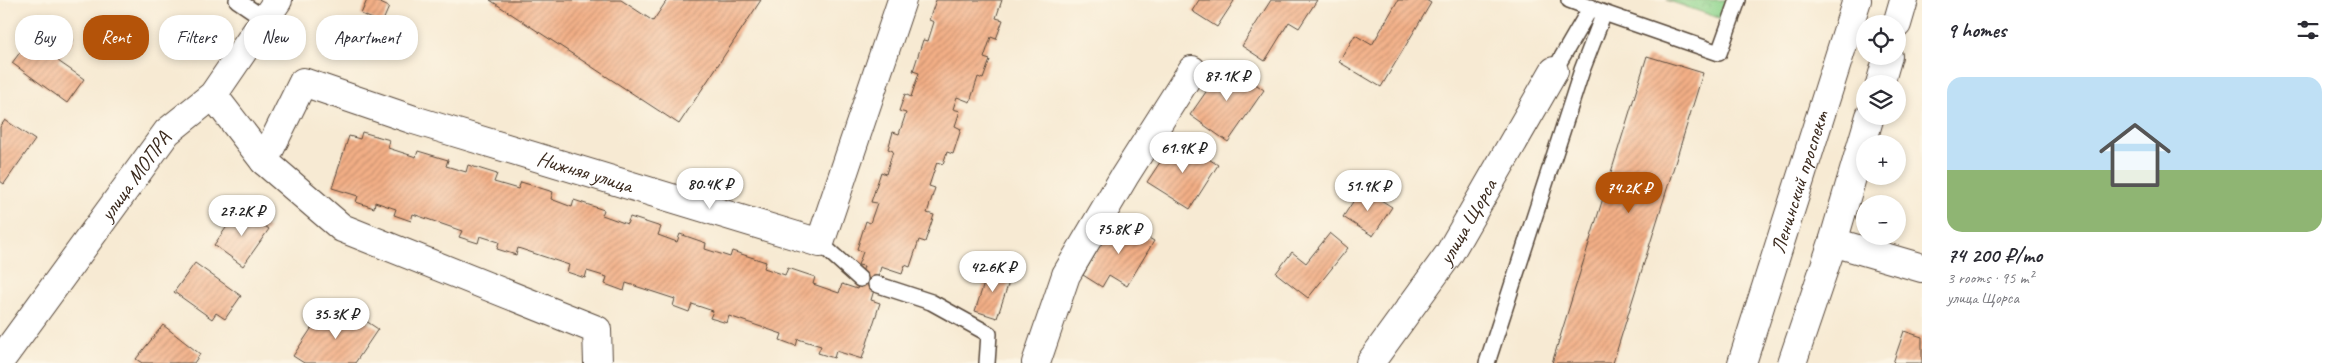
<!DOCTYPE html>
<meta charset="utf-8">
<style>
body{margin:0;font-family:Caveat,sans-serif;background:#f2f2f3;color:#2b2b33;height:100vh;display:flex;flex-direction:column;font-size:19px;white-space:nowrap}
*{box-sizing:border-box;margin:0}
p{font-size:16px;color:#7c7c81}
.icon{flex:none;width:28px;height:28px;fill:none;stroke:currentColor;stroke-width:2;stroke-linecap:round;stroke-linejoin:round}
.map{position:relative;flex:1;overflow:hidden}
.details{display:flex;flex-direction:column;background:#fff;width:425px}
.details>*{flex:none}
.banner{position:absolute;left:15px;top:15px;width:475px;height:45px;display:flex;gap:10px}
.fabs{position:absolute;left:1856px;top:15px;display:grid;gap:10px}
.fabs a{display:grid;place-items:center;width:50px;height:50px;border-radius:50%;background:#fff;box-shadow:0 2px 8px #0003;font-size:25px}
.price{position:absolute;translate:-50% -42px;padding:0 11px;border-radius:18px;background:#fff;color:#222;font-size:16px;line-height:32px;filter:drop-shadow(0 1px 2px #0008)}
.price::after{content:'';position:absolute;left:50%;top:30px;width:15px;height:11px;margin-left:-8px;background:inherit;clip-path:polygon(0 0,100% 0,50% 100%)}
.price.active{background:#b45309;color:#fff}
ul{padding:0;list-style:none}
li{display:grid;align-content:center;gap:10px;height:265px;padding:0 25px}
li span{display:grid;place-items:center;height:155px;border-radius:15px;color:#555}
li>.icon{margin-inline-start:auto}
span .icon{width:90px;height:90px;fill:#fffc;stroke-width:1}
li b{font-size:21px}
h2{display:flex;justify-content:space-between;align-items:center;height:60px;padding:0 25px;font-size:21px}
.pill{padding:0 18px;border-radius:20px;background:#fff;box-shadow:0 2px 8px #0003;font-size:18px;line-height:45px}
.pill.active{background:#b45309;color:#fff}
main{display:flex;flex:1;min-height:0}
.map>svg:first-child{display:block}
</style>
<main>
<div class="map">
<svg width="1922" height="363" viewBox="0 0 1922 363">
<defs>
<pattern id="park-crowns" width="20" height="18" patternUnits="userSpaceOnUse" patternTransform="scale(1.25)"><rect width="20" height="18" fill="#90d58f"/><path d="M2 6a3 3 0 1 1 6 0M12 15a3 3 0 1 1 6 0" fill="none" stroke="#7db77b"/></pattern>
<pattern id="building-hatch" width="6" height="6" patternUnits="userSpaceOnUse" patternTransform="scale(1.25)"><rect width="6" height="6" fill="#f3af86"/><path d="M-1 1l2-2M0 6l6-6M5 7l2-2" fill="none" stroke="#c68f6d"/></pattern>
</defs>
<rect width="100%" height="100%" fill="#fcf5e5"/>
<filter id="ink" filterUnits="userSpaceOnUse"><feTurbulence type="fractalNoise" baseFrequency=".02" numOctaves="2"/><feDisplacementMap in="SourceGraphic" scale="10" xChannelSelector="R" yChannelSelector="G"/><feConvolveMatrix kernelMatrix="1 2 1 2 8 2 1 2 1" color-interpolation-filters="sRGB"/></filter>
<filter id="wash" filterUnits="userSpaceOnUse"><feTurbulence type="fractalNoise" baseFrequency=".0096" numOctaves="4" result="noise"/><feDisplacementMap in="SourceGraphic" scale="20" xChannelSelector="R" yChannelSelector="G"/><feGaussianBlur stdDeviation="1.12" result="paint"/><feColorMatrix in="noise" values="0 0 0 0 0 0 0 0 0 0 0 0 0 0 0 0 0 1.4 0 .05"/><feComposite in="paint" operator="in"/></filter>
<g filter="url(#wash)">
<rect width="100%" height="100%" fill="#f7ead3"/>
<path fill="url(#park-crowns)" stroke="#668056" d="M1666,0H1731L1725,20Z"/>
<g id="blocks">
<path fill="url(#building-hatch)" d="M367,0H374L389,7L382,23L361,14Z
M490,0H621L653,21L667,0H761L679,124Z
M936,0H1002L996,18L1003,20L996,39L991,37L984,58L990,60L983,79L978,77L970,102L957,97L953,109L960,111L955,126L961,129L953,154L947,152L943,164L937,162L929,186L935,188L927,213L934,215L925,242L919,240L910,267L905,265L902,274L881,267L871,300L880,303L862,359L836,351L834,358L818,353L821,346L798,339L796,346L780,340L782,334L729,316L727,323L710,318L713,311L692,304L689,312L673,306L675,299L626,283L624,291L605,284L607,277L587,271L585,278L567,272L569,265L518,248L516,255L497,249L499,242L480,236L478,243L459,237L462,231L413,214L411,221L394,215L396,209L375,202L374,208L356,202L358,196L332,188L349,136L360,139L362,132L390,140L388,148L416,157L418,151L448,160L446,166L466,172L468,165L497,174L494,182L518,189L521,182L553,192L551,199L572,207L574,200L604,210L602,215L627,224L630,217L661,227L658,235L677,242L680,234L706,243L705,249L730,257L732,251L766,262L764,268L785,275L788,268L815,277L813,284L839,293L842,284L857,289L864,266L858,265L863,252L857,249L866,221L870,223L877,203L871,202L881,172L886,174L893,151L888,149L893,132L899,134L906,113L899,111L905,94L911,97L919,73L913,71L923,40L928,41L934,22L929,20Z
M1199,0H1233L1234,1L1217,27L1192,11Z
M1271,0H1317L1299,28L1289,22L1265,61L1242,46Z
M1398,0H1426L1431,3L1381,87L1339,62L1355,35L1372,45Z
M45,19L74,40L58,61L84,79L67,103L12,63Z
M1647,56L1703,73L1613,363H1552Z
M1226,63L1264,90L1228,142L1190,115Z
M5,120L35,140L4,184L0,181V127Z
M1176,138L1218,165L1190,209L1147,182Z
M1362,188L1392,207L1373,236L1343,217Z
M240,208L269,229L243,266L214,245Z
M1116,219L1154,241L1127,286L1109,275L1102,287L1083,275Z
M1330,233L1348,248L1308,298L1276,273L1292,252L1306,263Z
M195,263L241,296L225,319L216,313L212,319L174,292Z
M989,268L1011,276L997,318L975,311Z
M348,309L378,329L355,363H304L293,356L321,314L337,325Z
M163,325L200,354L194,363H142L136,359Z
M1904,331L1922,337V363H1893Z"/>
</g>
</g>
<g filter="url(#ink)">
<use href="#blocks" fill-opacity="0" stroke="#574739" stroke-width="1"/>
<g fill="none" stroke-linecap="round" stroke-linejoin="round">
<g stroke="#574739" stroke-width="18">
<path id="lane" d="M237,0L265,19
M1604,13L1719,53L1738,0
M1554,71L1591,7
M820,243L860,279
M876,284L931,302L989,334L987,363
M1487,363L1582,70L1604,13L1569,0"/>
</g>
<g stroke="#574739" stroke-width="30">
<g id="street">
<path d="M213,95L264,161L342,228L597,330L598,363"/>
<path id="s1" d="M264,161L303,82L414,120L820,243L902,0"/>
<path d="M1833,242L1922,268"/>
<path id="s2" d="M0,361L167,132L213,95L278,0"/>
<path d="M1036,363L1066,275L1124,177L1192,70"/>
<path id="s3" d="M1370,363L1449,254L1554,71"/>
</g>
</g>
<g stroke="#574739" stroke-width="30">
<g id="primary">
<path d="M1897,24L1904,0"/>
<path d="M1880,84L1888,56"/>
<path id="s4" d="M1742,363L1857,0"/>
<path d="M1792,363L1833,242L1870,116"/>
</g>
</g>
<use href="#lane" stroke="#fff" stroke-width="15"/>
<use href="#street" stroke="#fff" stroke-width="28"/>
<use href="#primary" stroke="#fff" stroke-width="28"/>
</g>
</g>
<g text-anchor="middle" stroke-width="4.5" stroke-linejoin="round" paint-order="stroke">
<g font-size="21" fill="#3b2a1e" stroke="#fcf5e5">
<text dy="7" stroke="none"><textPath href="#s1" startOffset="384">Нижняя улица</textPath></text>
<text dy="7" stroke="none"><textPath href="#s2" startOffset="229">улица МОПРА</textPath></text>
<text dy="7" stroke="none"><textPath href="#s4" startOffset="190">Ленинский проспект</textPath></text>
<text dy="7" stroke="none"><textPath href="#s3" startOffset="172">улица Щорса</textPath></text>
</g>
</g>
</svg>
<div class="fabs">
<a><svg class="icon" aria-label="locate" viewBox="0 0 24 24"><circle cx="12" cy="12" r="6"/><path d="M12 2v4M12 18v4M2 12h4M18 12h4"/></svg></a>
<a><svg class="icon" aria-label="layers" viewBox="0 0 24 24"><path d="M12 4l9 5-9 5-9-5zM3 14l9 5 9-5"/></svg></a>
<a>+</a>
<a>−</a>
</div>
<b class="price" style="left:1227px;top:102px">87.1K ₽</b>
<b class="price" style="left:1183px;top:174px">61.9K ₽</b>
<b class="price" style="left:710px;top:210px">80.4K ₽</b>
<b class="price" style="left:1368px;top:212px">51.9K ₽</b>
<b class="price active" style="left:1629px;top:214px">74.2K ₽</b>
<b class="price" style="left:242px;top:237px">27.2K ₽</b>
<b class="price" style="left:1119px;top:255px">75.8K ₽</b>
<b class="price" style="left:993px;top:293px">42.6K ₽</b>
<b class="price" style="left:336px;top:340px">35.3K ₽</b>
<div class="banner">
<a class="pill">Buy</a>
<a class="pill active">Rent</a>
<a class="pill">Filters</a>
<a class="pill">New</a>
<a class="pill">Apartment</a>
</div>
</div>
<section class="details">
<h2>9 homes<svg class="icon" aria-label="filters" viewBox="0 0 24 24"><path d="M4 7h16M4 17h16"/><circle cx="9" cy="7" r="2"/><circle cx="15" cy="17" r="2"/></svg></h2>
<ul>
<li><span style="background:linear-gradient(#bfe0f5 60%,#8fb573 0)"><svg class="icon" aria-label="home" viewBox="0 0 24 24"><path d="M3 11l9-7 9 7M6 9v11h12V9"/></svg></span><div><b>74 200 ₽/mo</b><p>3 rooms · 95 m²</p><p>улица Щорса</p></div></li>
</ul>
</section>
</main>
